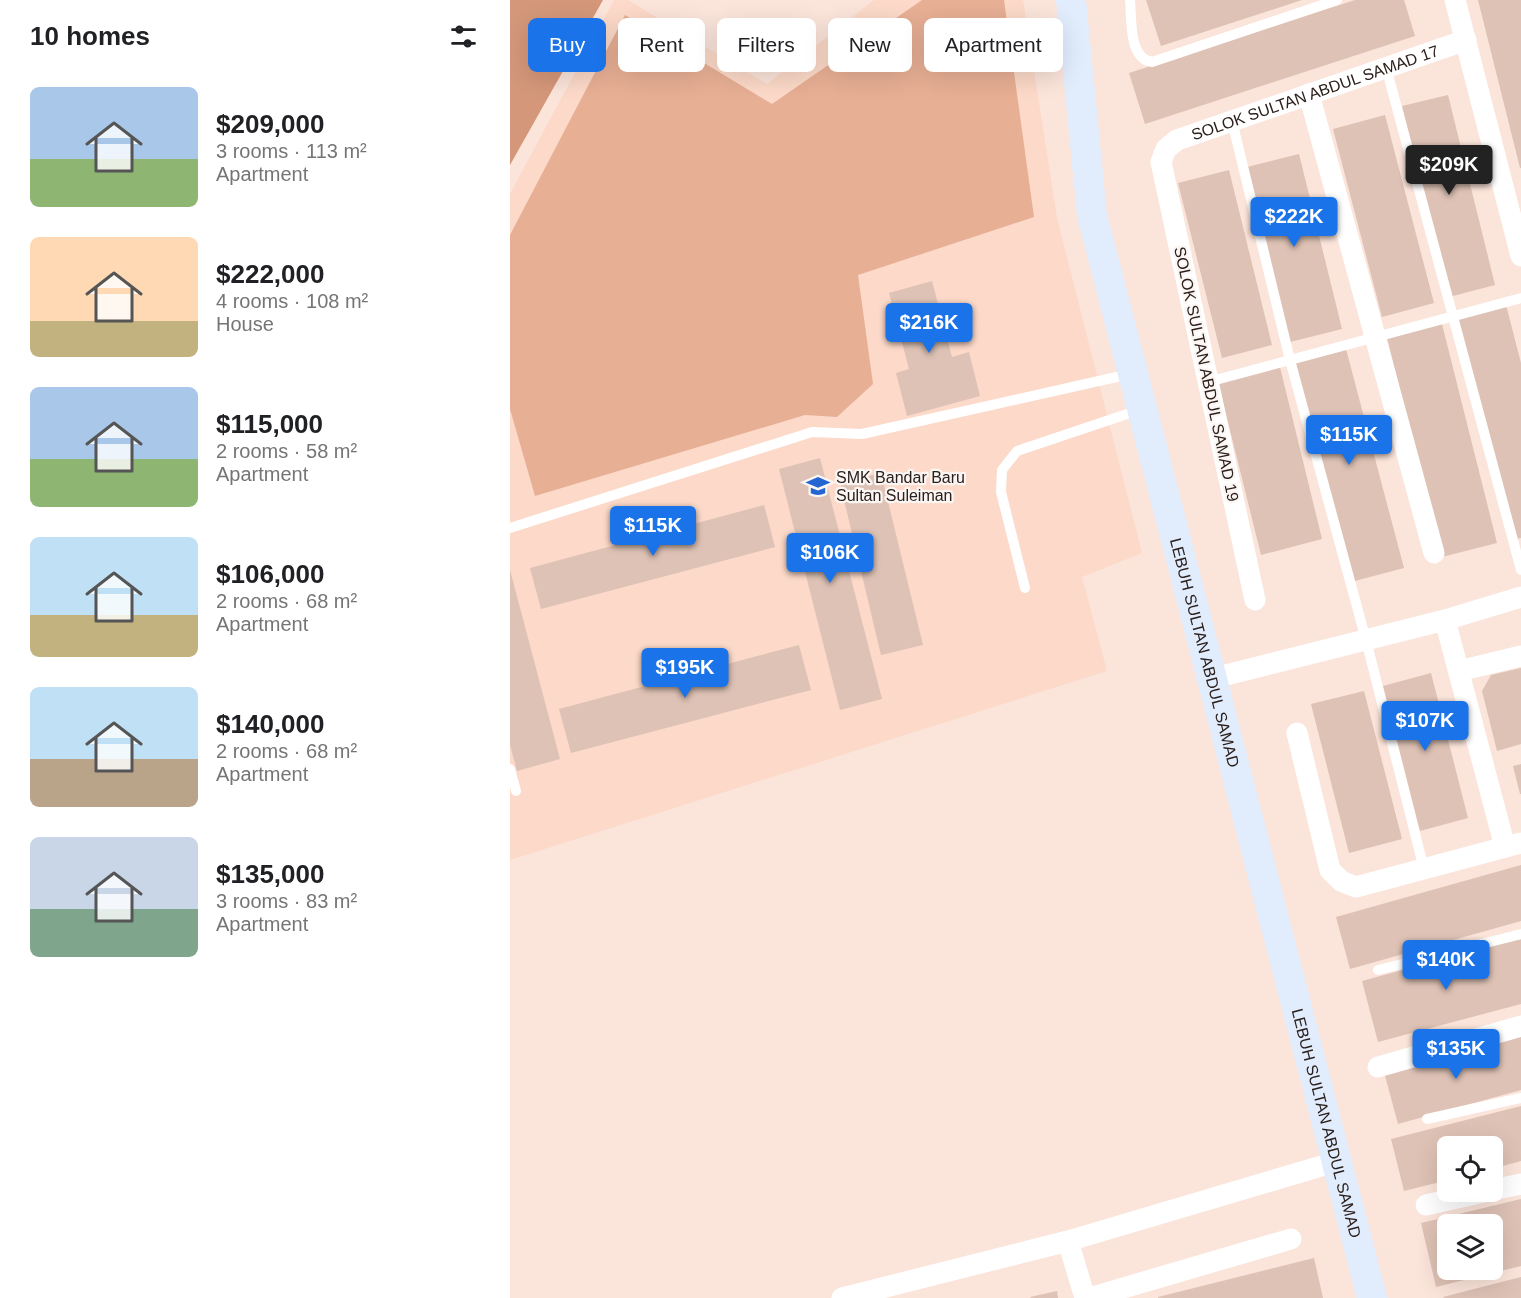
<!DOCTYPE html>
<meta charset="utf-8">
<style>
body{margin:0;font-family:Arial,sans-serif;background:#f6f6f6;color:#202124;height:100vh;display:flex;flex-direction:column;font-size:22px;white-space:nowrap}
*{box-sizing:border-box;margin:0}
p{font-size:20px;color:#757577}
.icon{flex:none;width:33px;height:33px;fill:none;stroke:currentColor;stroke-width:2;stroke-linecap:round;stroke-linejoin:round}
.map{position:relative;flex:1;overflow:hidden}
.panel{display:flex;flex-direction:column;background:#fff;width:510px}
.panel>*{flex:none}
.hud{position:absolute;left:18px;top:18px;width:570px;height:54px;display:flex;gap:12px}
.controls{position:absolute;left:927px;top:1136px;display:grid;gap:12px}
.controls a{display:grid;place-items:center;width:66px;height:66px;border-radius:9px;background:#fff;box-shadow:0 6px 24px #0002;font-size:30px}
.price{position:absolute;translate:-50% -51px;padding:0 14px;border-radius:6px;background:#1a73e8;color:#fff;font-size:20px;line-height:39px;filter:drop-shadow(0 2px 3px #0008)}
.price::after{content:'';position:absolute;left:50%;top:36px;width:18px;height:14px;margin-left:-9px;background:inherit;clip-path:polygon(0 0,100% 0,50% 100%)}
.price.selected{background:#222;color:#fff}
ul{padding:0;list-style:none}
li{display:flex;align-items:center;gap:18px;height:150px;padding:0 30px}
li span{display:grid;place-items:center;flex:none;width:168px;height:120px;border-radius:9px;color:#555}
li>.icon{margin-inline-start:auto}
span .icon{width:72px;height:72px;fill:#fffc;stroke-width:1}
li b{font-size:26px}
h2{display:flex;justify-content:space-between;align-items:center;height:72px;padding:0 30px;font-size:26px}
.chip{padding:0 21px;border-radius:9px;background:#fff;box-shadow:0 6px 24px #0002;font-size:21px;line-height:54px}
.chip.selected{background:#1a73e8;color:#fff}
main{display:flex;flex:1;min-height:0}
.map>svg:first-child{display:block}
</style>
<main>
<section class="panel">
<h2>10 homes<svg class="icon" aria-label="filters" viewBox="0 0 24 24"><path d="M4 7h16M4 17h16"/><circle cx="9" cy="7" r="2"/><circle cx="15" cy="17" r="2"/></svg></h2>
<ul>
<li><span style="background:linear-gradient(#a9c7e8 60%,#8fb573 0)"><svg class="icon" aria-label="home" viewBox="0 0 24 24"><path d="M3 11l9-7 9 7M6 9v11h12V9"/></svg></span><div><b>$209,000</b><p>3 rooms · 113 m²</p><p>Apartment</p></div></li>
<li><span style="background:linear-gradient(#ffd9b3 70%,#c2b280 0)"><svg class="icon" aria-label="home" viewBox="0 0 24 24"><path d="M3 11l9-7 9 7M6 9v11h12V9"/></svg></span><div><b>$222,000</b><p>4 rooms · 108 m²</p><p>House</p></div></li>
<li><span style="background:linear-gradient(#a9c7e8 60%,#8fb573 0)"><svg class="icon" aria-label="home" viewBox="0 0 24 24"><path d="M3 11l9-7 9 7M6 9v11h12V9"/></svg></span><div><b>$115,000</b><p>2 rooms · 58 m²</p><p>Apartment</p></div></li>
<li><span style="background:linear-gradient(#bfe0f5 65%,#c2b280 0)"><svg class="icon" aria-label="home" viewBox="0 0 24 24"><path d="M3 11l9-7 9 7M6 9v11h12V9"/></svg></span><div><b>$106,000</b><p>2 rooms · 68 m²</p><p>Apartment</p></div></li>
<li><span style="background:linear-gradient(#bfe0f5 60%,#b9a48a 0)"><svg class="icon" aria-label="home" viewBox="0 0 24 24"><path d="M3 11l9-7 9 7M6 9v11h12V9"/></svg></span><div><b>$140,000</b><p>2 rooms · 68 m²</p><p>Apartment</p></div></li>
<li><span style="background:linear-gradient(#c9d6e8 60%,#7fa58c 0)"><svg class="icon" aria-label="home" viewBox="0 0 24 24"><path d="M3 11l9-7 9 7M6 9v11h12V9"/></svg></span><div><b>$135,000</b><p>3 rooms · 83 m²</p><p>Apartment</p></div></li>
</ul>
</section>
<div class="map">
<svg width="1011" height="1298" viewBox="0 0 1011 1298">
<rect width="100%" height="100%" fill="#fbe4da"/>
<path fill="#fcd9c8" d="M104,0H118L257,84L364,0H513L547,218L632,553L572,577L597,671L0,860V194Z"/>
<path fill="#e7af94" d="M412,0H494L524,217L348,275L363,384L327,417L295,415L25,496L0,409V235L115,15L262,104Z"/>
<path fill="#d49779" d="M0,0H93L0,165Z"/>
<path fill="#dec2b5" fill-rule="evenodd" d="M636,0H792L651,46Z
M845,0H894L905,36L635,124L619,73Z
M968,0H1011V168H1010Z
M938,95L985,285L939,297L892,106Z
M875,115L924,303L872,317L823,129Z
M789,154L832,329L780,342L737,167Z
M719,170L762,345L712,358L668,183Z
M422,281L442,357L459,352L470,396L397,416L386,373L399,369L379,293Z
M996,305L1011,363V538L1005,539L948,318Z
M932,324L987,543L932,557L877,338Z
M836,349L894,568L841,582L784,363Z
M770,367L812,539L751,555L708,382Z
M310,458L372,699L330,710L269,469Z
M371,473L413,645L371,655L330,483Z
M254,505L265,547L31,609L20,568Z
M0,570L50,759L7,771L0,745Z
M289,645L301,690L61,753L49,709Z
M1011,668V744L987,751L972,691L981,675Z
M921,673L958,818L910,831L873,686Z
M854,691L892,839L839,853L801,704Z
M1011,764V794H1010L1003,766Z
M1011,865V921L840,969L826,917Z
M1011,938V1004L868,1042L852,981Z
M1011,1035V1090L888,1124L874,1072Z
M1011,1106V1161L982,1169V1146H938V1180L894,1191L881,1139Z
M1011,1199V1266L926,1287L911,1223ZM938,1224H982V1269H938Z
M804,1258L813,1298H648V1297Z
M1011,1277V1298H934L933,1297Z
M547,1291L548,1298H521L520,1297Z"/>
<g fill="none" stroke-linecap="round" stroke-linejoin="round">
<path stroke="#fff" stroke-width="10" d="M620,0C622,20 618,58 642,62L827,0
M876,67L1011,570
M722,121L780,360L856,640L914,869
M698,382L1011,298
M0,528L302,432L352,434L620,374
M515,588L491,492L492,470L507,451L632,409
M0,769L6,791
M868,970L1011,934
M917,1119L1011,1098"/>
<g stroke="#fff" stroke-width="21">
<path d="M945,0L1011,256"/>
<path d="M799,94L924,553"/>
<path id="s1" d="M745,600L651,162L656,149L667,140L956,40"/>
<path d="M935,620L995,847"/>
<path d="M949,671L1011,656"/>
<path d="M704,678L935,620L1011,597"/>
<path d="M787,733L820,870L831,881L846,887L1011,843"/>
<path d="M868,1067L1011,1026"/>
<path d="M982,1190L1011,1184"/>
<path d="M916,1205L978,1191"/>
<path d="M558,1241L575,1298"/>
<path d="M332,1298L558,1241L825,1162"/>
<path d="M579,1298L781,1239"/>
</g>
<path stroke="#e1ecfd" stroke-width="30" id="s2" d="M561,0L582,215L862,1298"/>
</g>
<defs>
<g id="school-bare" transform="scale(1.8)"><path d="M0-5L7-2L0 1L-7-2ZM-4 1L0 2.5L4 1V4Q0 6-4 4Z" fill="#2366d2" stroke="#fbf6f3" stroke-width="2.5" paint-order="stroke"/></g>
</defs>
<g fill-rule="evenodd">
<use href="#school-bare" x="308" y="486"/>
</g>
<g text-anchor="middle" stroke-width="4.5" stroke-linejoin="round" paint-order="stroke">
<g font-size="16" fill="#2b201c" stroke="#fbf6f3">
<text dy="6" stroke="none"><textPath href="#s1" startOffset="622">SOLOK SULTAN ABDUL SAMAD 17</textPath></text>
<text transform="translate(697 374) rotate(78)" y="6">SOLOK SULTAN ABDUL SAMAD 19</text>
<text dy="6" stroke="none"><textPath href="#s2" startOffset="668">LEBUH SULTAN ABDUL SAMAD</textPath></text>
<text dy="6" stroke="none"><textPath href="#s2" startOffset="1154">LEBUH SULTAN ABDUL SAMAD</textPath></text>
</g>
<g font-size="16" fill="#2b201c" stroke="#fbf6f3" text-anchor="start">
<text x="326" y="483">SMK Bandar Baru<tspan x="326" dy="18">Sultan Suleiman</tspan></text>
</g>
</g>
</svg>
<div class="controls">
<a><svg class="icon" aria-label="locate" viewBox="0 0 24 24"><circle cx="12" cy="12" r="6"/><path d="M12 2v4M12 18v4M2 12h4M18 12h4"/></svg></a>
<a><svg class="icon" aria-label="layers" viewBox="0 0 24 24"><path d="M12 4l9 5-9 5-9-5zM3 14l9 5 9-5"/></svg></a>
</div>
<b class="price selected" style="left:939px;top:196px">$209K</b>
<b class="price" style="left:784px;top:248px">$222K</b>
<b class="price" style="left:419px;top:354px">$216K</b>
<b class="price" style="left:839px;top:466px">$115K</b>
<b class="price" style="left:143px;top:557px">$115K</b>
<b class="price" style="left:320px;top:584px">$106K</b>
<b class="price" style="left:175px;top:699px">$195K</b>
<b class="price" style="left:915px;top:752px">$107K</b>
<b class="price" style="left:936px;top:991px">$140K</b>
<b class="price" style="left:946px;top:1080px">$135K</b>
<div class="hud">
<a class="chip selected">Buy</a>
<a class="chip">Rent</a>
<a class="chip">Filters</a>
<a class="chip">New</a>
<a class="chip">Apartment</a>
</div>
</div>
</main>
